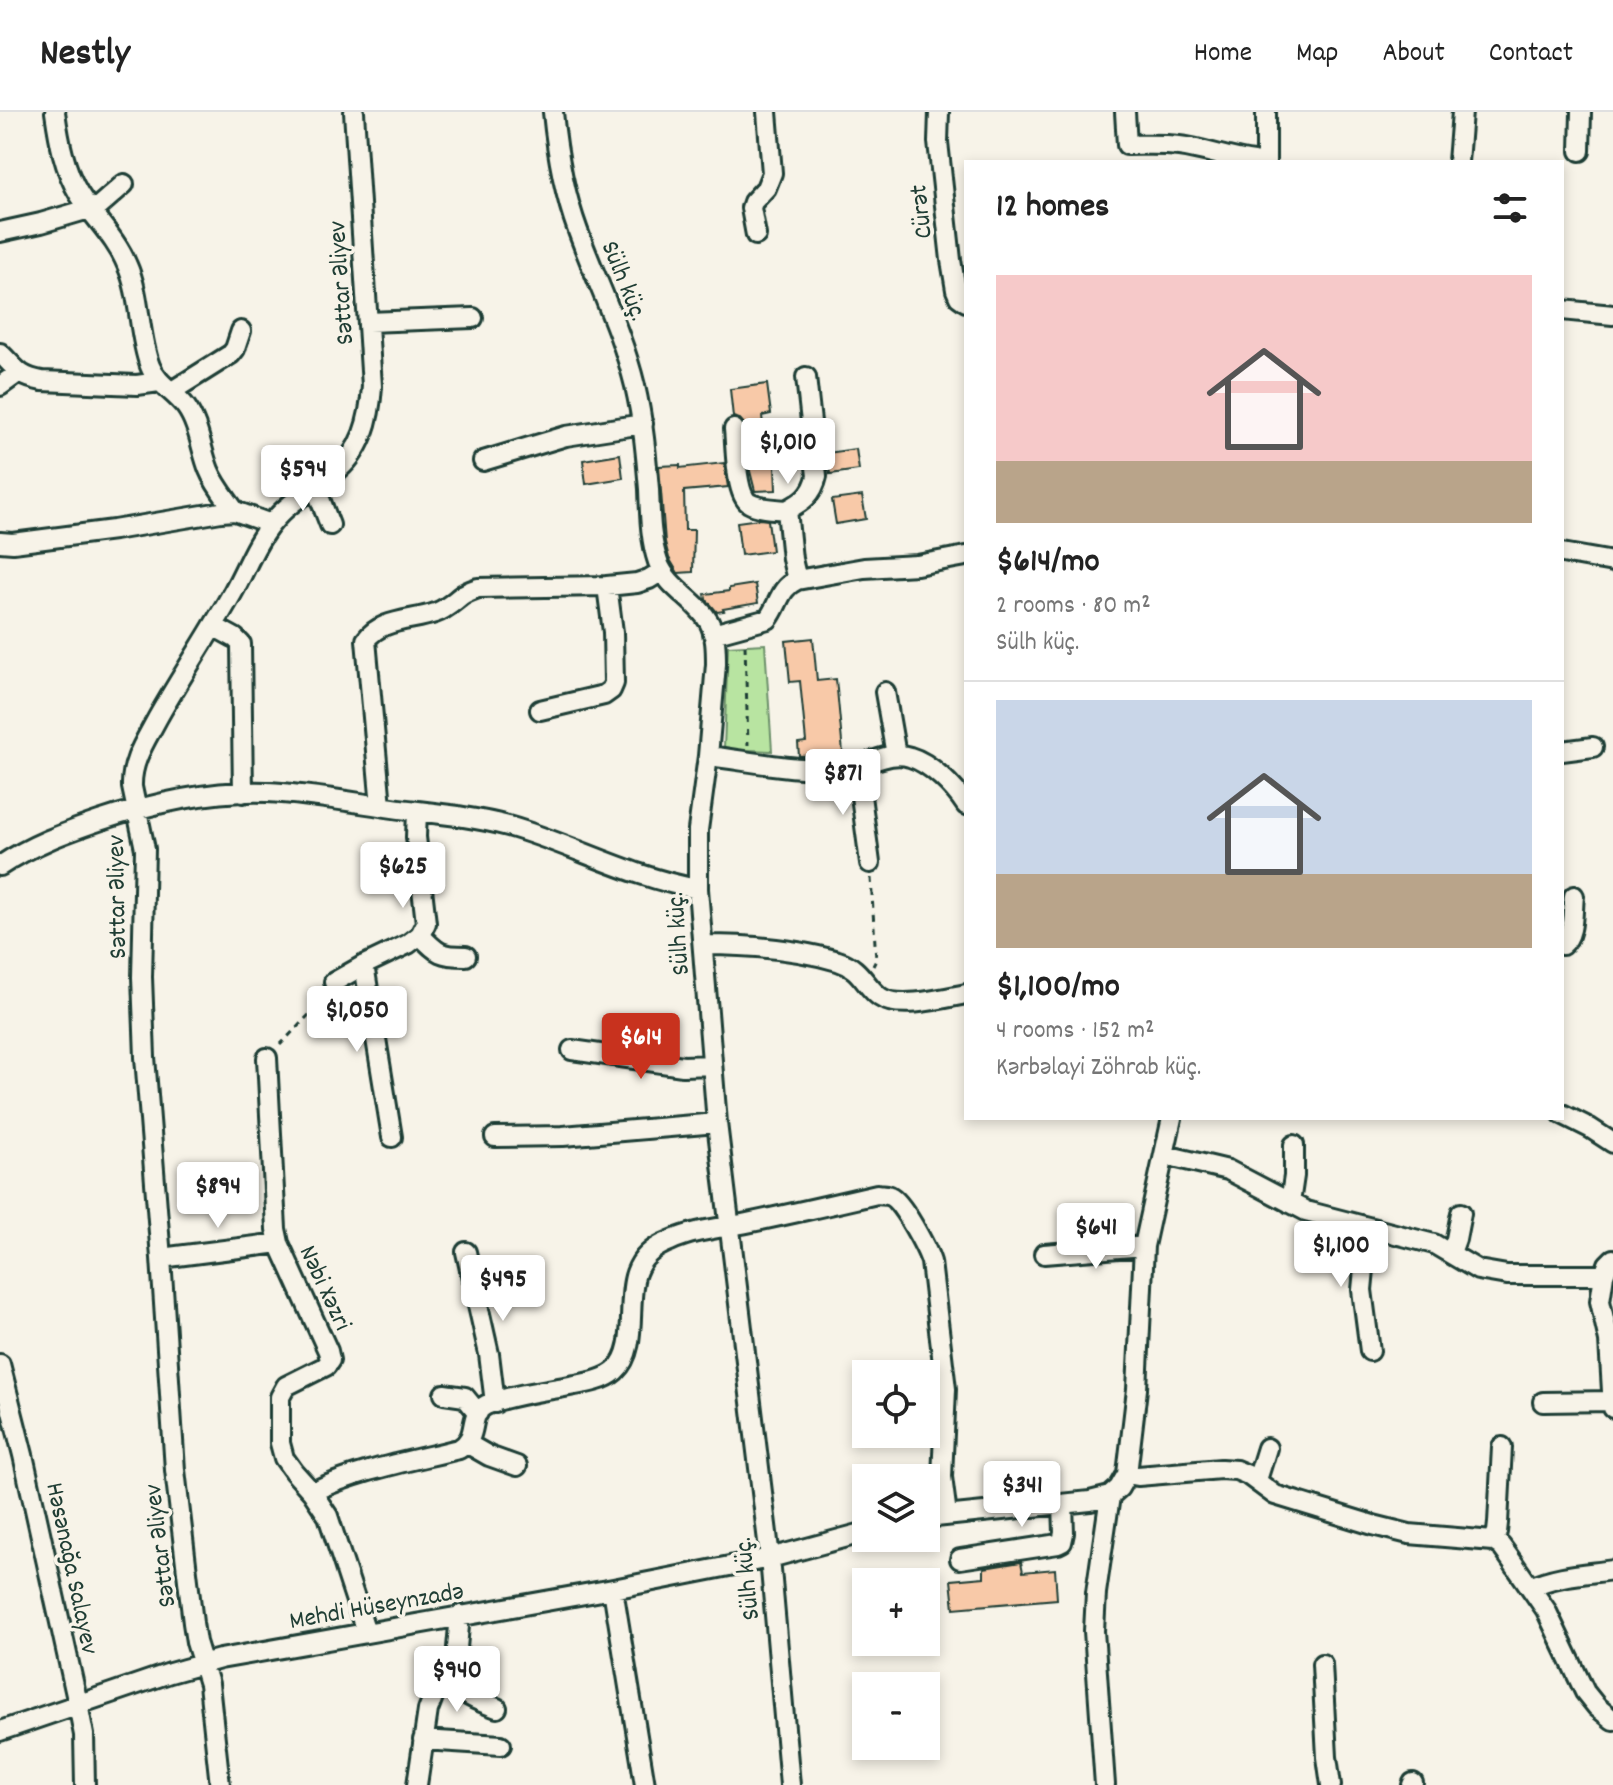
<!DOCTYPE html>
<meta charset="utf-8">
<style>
body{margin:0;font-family:Dekko,sans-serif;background:#f6f6f6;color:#222;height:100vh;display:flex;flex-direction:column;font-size:30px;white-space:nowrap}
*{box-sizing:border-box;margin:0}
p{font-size:26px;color:#767676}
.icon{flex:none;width:44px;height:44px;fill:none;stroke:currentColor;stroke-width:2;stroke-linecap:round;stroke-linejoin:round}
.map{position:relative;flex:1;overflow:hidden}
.details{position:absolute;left:964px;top:48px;width:600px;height:960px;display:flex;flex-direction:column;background:#fff;border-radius:0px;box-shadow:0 4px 12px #0003}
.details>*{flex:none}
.tools{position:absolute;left:852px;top:1248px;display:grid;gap:16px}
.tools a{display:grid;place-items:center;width:88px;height:88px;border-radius:0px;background:#fff;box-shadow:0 4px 12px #0003;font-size:40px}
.price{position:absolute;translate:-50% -68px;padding:0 18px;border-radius:8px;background:#fff;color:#222;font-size:26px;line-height:52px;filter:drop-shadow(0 2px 4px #0008)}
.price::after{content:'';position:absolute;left:50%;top:48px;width:24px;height:18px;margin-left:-12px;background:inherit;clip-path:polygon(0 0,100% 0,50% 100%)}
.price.current{background:#c8321e;color:#fff}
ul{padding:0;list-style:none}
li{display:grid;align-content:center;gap:16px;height:424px;padding:0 32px}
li+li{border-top:2px solid #e0e0e0}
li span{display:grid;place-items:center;height:248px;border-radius:0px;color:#555}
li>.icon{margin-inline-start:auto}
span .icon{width:144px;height:144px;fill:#fffc;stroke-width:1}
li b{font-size:34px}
h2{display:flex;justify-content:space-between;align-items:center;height:96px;padding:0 32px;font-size:34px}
header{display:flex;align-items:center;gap:48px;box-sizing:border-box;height:112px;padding:0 40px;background:#fff;border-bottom:2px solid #e0e0e0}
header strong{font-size:38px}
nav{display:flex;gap:44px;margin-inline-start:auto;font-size:28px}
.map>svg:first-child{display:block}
</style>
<header>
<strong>Nestly</strong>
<nav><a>Home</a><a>Map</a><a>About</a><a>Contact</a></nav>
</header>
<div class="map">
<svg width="1613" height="1673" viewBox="0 0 1613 1673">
<rect width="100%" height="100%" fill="#f7f3e8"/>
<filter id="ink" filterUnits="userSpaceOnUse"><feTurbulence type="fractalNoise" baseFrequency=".0125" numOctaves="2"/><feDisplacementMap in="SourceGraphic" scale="16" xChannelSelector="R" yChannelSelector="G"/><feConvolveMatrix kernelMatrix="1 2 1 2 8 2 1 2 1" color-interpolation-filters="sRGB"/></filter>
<g filter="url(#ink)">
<path fill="#b8e4a1" stroke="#6c906a" stroke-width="2" d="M765,532L772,639L724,637L728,534Z"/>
<path fill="#f8c9a8" stroke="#1f3d34" stroke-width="2" d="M767,272L771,302L762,304L768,354H775L776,378L755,379L749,355L746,315L740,307L733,305L730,277Z
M856,337L859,358L830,362L827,341Z
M620,342L623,366L586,372L583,348Z
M724,351L728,375L684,379L685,418H694L693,460L678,461L669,446L665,430L659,354L680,353V356Z
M862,384L866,407L836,412L832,388Z
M759,407L768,408L772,439L741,443L737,410Z
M755,472L758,491L723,497L724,499L717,500L706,487L705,482L729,479V476Z
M813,526L817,569L836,567L843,641L799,644L798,631L806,630L800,569L790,570L786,529Z
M1021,1450L1023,1460L1055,1457L1057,1487L954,1496L951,1468L984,1465V1456Z"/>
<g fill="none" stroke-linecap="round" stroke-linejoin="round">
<g stroke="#1f3d34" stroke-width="24">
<path id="minor" d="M55,0C59,28 64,57 79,82C94,106 116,126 127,153C141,184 138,222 150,254C157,272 175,280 186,295C199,313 201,338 209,358C215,373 226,386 235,399
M553,0C557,41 564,81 578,119C597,171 622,220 635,274C643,308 646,342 649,377C650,401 650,427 658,450C668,477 696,487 709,510C716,523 716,538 716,552L708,644L698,718V777L717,1011L770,1446L790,1673
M939,0L938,30L951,148L956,178L959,185L966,190
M1125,0L1127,33C1145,33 1162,32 1179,34C1204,37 1229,47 1254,50
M1266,0V50
M1580,39L1581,0
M1458,50L1462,0
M0,120L41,111L99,94L124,72
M756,123L751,96L753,90L766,76L772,61L767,0
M1562,198L1613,203
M368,210L473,206
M0,241C17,257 17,264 42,269L137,273L159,270
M0,274L18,261
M172,279L231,242L235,237L241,219
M734,317C736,334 735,381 749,391C760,397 775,397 787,398
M483,349L566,324L643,312
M315,374L330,413
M0,430L13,431L114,418L221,400L235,399L271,412
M1562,441L1613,450
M797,468L792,447L787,398C802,390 813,383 817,364L806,265
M213,514L235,526L241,532L243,681
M713,522L768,507C779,493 779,476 797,468L864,456L917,453L966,444
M885,580L896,643
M540,598L604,583L611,578L614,571L613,520L607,474
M1562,639L1593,635
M708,644C752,649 813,663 856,654C874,650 892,639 910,645C931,651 955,676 966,693
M857,654L870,751
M381,694L366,528C380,507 412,509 435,501C445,498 452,491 461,484C466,480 472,478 478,476L607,474L637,471L649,467L662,459
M0,754C31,733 64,721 99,709C153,691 209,678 267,680C309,682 352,690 393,696C431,701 471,704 508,714C572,732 632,766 698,777
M420,823C438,842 441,844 466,844
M703,833C749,833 794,836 838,849C861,856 864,873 880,885C898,898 945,886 966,882
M1562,833C1575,823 1572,800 1574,784
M364,853L392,1025
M334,870L364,853L408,832L420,823L426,811L416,725L417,699
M572,938L683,954L712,953
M267,946L276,1117L279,1131L328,1239L330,1248L326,1254L286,1274L280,1285V1331L284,1346L294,1360L312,1380L328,1404L366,1520
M1562,1002L1590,1016L1613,1031
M495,1025L563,1024L717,1011
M1165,1043L1228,1058L1306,1099L1434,1132L1478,1158L1507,1163H1604L1608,1152L1613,1147
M1290,1091L1294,1064V1033
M466,1140L489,1242L495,1291
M1451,1141L1456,1127L1461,1101
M1044,1142L1144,1134
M161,1146L279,1131
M1604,1163L1600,1189L1609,1229L1613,1296
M1370,1239L1362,1178L1364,1157L1371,1116
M0,1252L23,1343L78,1592L84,1623L85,1673
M444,1282L465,1285L478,1301
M1543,1290L1612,1289
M468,1332L489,1344L517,1354
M1127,1362L1138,1364L1221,1357L1236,1358L1248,1363L1275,1383L1373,1413L1409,1422L1493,1429L1501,1434L1509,1445L1546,1498L1585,1580L1597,1595L1613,1608
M1257,1368L1267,1336
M312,1380C358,1358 410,1349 459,1337C481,1324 466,1303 486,1293C508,1283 551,1278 575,1273C588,1271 605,1268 615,1259C639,1237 626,1190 636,1161C642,1144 654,1135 670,1129C694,1118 721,1116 747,1111C790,1102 834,1092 877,1082C882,1083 886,1082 890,1084C902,1089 927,1137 931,1150L946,1277L942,1365L947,1403
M926,1406L1090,1389L1110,1384
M1493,1429L1497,1420L1498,1411L1502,1335
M960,1447L1058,1432L1062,1430L1064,1421L1063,1392
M1531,1475C1556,1463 1586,1462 1613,1458
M613,1477L645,1673
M1322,1552L1327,1645L1331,1673
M447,1565C463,1583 475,1588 497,1596
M0,1619L170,1561L220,1547L613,1477L770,1446L866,1420
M423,1628L501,1633
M220,1673L209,1572L196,1530L193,1511L175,1358L161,1146L145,945L142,865L145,737L132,675C131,649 146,628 157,607C181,564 209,523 233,480C246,457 255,431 272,411C289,389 313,378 334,361C362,340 370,307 372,274L354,0
M417,1673L428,1598L436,1577L453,1559L456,1547L460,1503
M1105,1673L1094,1519L1096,1481L1110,1384L1119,1376L1127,1362L1137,1277L1144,1134L1172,1006
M1412,1673L1413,1671"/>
</g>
<path stroke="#1f3d34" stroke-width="3" stroke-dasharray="6 6" stroke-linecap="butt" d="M745,533L748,633
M871,766L876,848L873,854
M280,933L327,884"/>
<use href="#minor" stroke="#f7f3e8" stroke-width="18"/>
</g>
</g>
<g text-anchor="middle" stroke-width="7" stroke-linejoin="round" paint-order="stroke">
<g font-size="26" fill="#1f3d34" stroke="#f7f3e8">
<text transform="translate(919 100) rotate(-96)" y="9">Cürət</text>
<text transform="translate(626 168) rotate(68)" y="9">Sülh küç.</text>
<text transform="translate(339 171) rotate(-94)" y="9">Səttar Əliyev</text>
<text transform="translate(115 785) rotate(-91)" y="9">Səttar Əliyev</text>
<text transform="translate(676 822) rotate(-94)" y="9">Sülh küç.</text>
<text transform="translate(327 1175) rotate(65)" y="9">Nəbi Xəzri</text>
<text transform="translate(158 1434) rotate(-97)" y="9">Səttar Əliyev</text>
<text transform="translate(74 1456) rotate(78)" y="9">Həsənağa Salayev</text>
<text transform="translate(745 1467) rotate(-96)" y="9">Sülh küç.</text>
<text transform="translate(376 1492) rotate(-10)" y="9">Mehdi Hüseynzadə</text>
</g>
</g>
</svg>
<div class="tools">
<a><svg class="icon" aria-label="locate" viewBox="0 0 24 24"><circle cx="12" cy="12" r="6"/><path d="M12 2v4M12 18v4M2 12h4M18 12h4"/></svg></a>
<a><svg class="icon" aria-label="layers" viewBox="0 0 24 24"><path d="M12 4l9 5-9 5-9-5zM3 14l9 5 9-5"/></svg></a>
<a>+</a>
<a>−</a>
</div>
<b class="price" style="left:788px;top:374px">$1,010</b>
<b class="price" style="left:303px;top:401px">$594</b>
<b class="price" style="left:843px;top:705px">$871</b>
<b class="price" style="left:403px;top:798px">$625</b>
<b class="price" style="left:357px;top:942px">$1,050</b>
<b class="price current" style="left:641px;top:969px">$614</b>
<b class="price" style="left:218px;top:1118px">$894</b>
<b class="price" style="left:1096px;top:1159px">$641</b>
<b class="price" style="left:1341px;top:1177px">$1,100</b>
<b class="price" style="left:503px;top:1211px">$495</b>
<b class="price" style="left:1022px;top:1417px">$341</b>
<b class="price" style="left:457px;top:1602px">$940</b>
<section class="details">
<h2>12 homes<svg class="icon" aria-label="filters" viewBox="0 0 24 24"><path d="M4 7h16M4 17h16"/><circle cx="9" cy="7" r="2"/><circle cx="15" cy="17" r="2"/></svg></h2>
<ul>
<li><span style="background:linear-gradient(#f6c9c9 75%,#b9a48a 0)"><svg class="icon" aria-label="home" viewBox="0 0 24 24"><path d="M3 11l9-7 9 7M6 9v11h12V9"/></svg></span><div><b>$614/mo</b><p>2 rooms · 80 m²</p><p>Sülh küç.</p></div></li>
<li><span style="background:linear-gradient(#c9d6e8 70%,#b9a48a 0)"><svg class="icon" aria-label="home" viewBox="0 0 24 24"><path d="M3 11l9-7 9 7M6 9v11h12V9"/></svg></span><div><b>$1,100/mo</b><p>4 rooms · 152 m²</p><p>Kərbəlayi Zöhrab küç.</p></div></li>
</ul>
</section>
</div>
